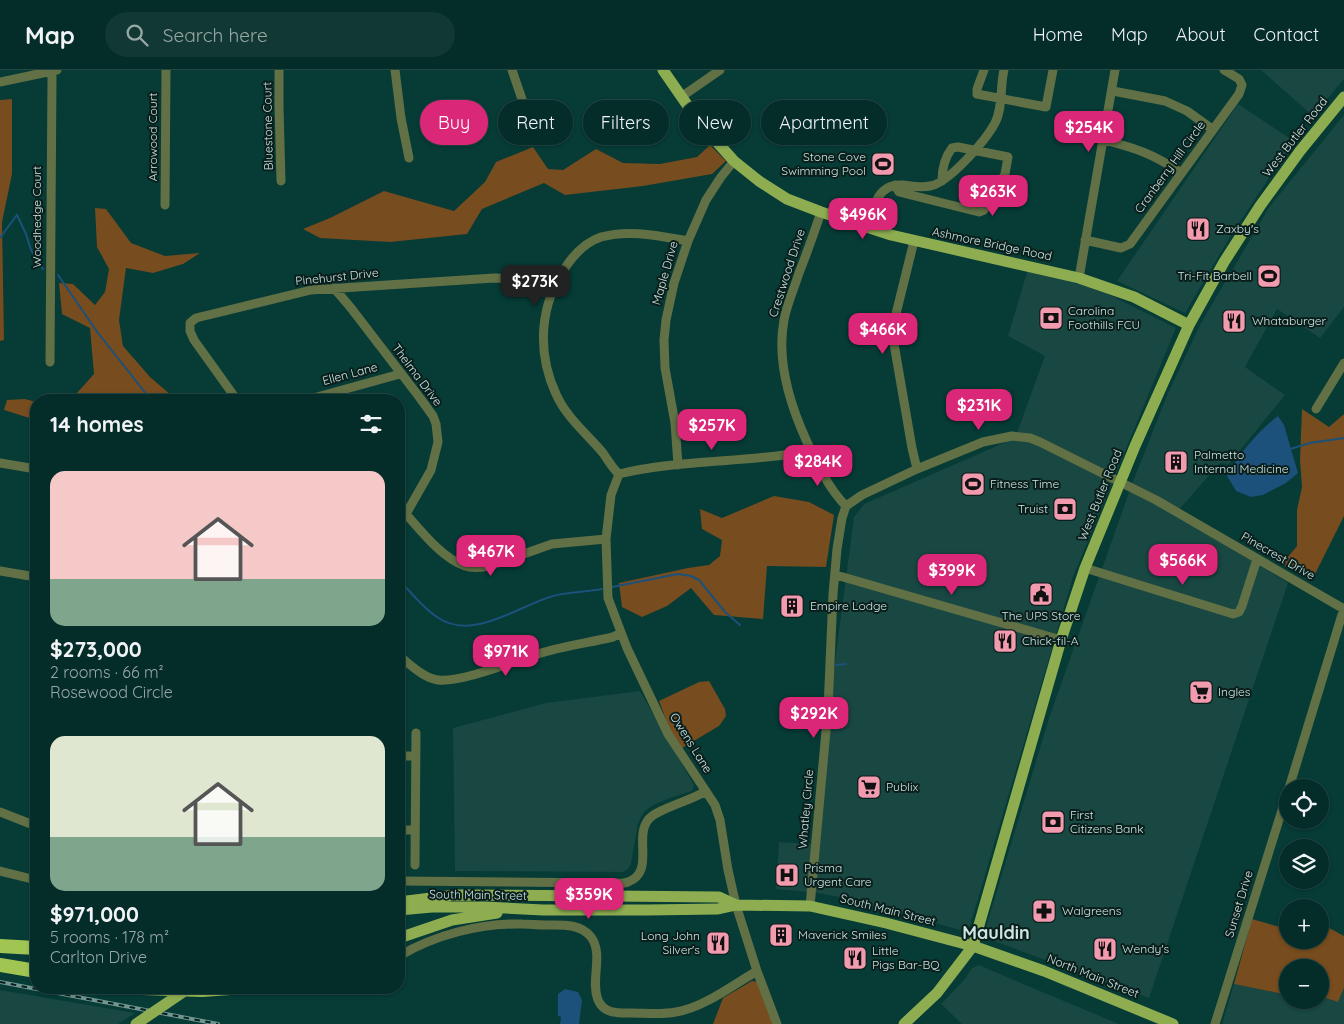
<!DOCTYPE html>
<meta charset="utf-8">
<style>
body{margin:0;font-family:Quicksand,sans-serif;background:#123834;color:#f1f3f6;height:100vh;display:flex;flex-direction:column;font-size:19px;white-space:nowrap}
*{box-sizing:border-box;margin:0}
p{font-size:16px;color:#97a7a8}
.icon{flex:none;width:28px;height:28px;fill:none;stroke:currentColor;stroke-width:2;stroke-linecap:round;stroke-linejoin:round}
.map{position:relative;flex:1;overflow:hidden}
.side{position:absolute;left:30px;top:324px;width:375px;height:600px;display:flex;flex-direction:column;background:#042c28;border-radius:20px;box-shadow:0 1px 4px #0004,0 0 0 1px #254845}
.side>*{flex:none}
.top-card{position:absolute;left:420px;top:30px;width:475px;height:45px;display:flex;gap:10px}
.tools{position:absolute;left:1279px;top:709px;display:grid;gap:10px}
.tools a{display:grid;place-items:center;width:50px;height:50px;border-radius:50%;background:#042c28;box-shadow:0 1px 4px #0004,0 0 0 1px #254845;font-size:25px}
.price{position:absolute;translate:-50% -42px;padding:0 11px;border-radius:10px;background:#db2777;color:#fff;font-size:16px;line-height:32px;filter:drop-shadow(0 1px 2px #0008)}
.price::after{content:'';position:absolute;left:50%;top:30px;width:15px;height:11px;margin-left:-8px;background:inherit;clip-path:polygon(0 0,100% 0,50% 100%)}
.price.active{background:#222;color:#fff}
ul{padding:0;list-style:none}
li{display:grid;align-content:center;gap:10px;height:265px;padding:0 20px}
li span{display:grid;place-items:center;height:155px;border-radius:15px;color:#555}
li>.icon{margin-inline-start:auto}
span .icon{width:90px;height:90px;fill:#fffc;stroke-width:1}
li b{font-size:21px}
h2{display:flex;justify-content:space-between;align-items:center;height:60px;padding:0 20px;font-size:21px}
.chip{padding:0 18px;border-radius:22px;background:#042c28;box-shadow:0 1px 4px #0004,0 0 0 1px #254845;font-size:18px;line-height:45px}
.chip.active{background:#db2777;color:#fff}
header{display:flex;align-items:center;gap:30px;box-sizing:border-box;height:70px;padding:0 25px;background:#042c28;border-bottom:1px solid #254845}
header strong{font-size:24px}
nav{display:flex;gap:28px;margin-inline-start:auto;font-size:18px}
.search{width:350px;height:45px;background:#123834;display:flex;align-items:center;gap:12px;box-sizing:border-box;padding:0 18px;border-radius:28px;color:#97a7a8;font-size:19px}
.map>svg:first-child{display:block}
</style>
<header>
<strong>Map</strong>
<div class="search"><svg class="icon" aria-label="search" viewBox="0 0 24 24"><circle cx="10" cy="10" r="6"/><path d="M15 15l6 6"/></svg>Search here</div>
<nav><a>Home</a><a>Map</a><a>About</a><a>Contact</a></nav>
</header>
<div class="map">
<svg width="1344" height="954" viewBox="0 0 1344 954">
<rect width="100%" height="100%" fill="#063b36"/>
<path fill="#194742" d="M1261,0H1344V9L1313,46Z
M1238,34L1294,71L1233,162L1185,243L1117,211Z
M1344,45V237L1320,268L1277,239L1245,297L1285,325L1229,394L1220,393L1177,442L1288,513L1149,928L983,867L1049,648L1132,414L1168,323L1201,253L1270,136Z
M1028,199L1100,220L1176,258L1073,507L970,856L960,860L854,830L818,823L776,819L779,772L811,774L854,447L864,434L1015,368L1045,286L1008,266Z
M640,621L694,715L692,721L670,728L653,735L644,742L638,753L631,794L628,799L623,802L455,801L453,658L546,633Z
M979,895L1028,916L1119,954H962L941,934L965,909L972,898Z
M1234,914L1283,924L1287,923L1288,930H1320V926L1338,932L1344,918V954H1222Z
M0,920L135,943L118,954H0Z"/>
<path fill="#774c1e" d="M12,29V104L2,152L4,270L0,271V30Z
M710,75L726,91L712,104L643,116L565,125L544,113L482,139L467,164L390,172L320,168L303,159L330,148L384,121L454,141L485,112L496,92L533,77L548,99L563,100L596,79L623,93L660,94L697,87Z
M95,138L106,139L131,173L165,186L200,183L183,194L153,203L126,198L119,250L123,276L150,307L177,330H62L76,324L94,304L90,258L62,244L59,213L73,214L95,235L105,222L109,199L97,177Z
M25,329L36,332V350L4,340L7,330Z
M1302,339L1329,357L1344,344V446L1313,508L1282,494L1297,476V440L1302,417L1300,390Z
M774,426L809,432L834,445L826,497L767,496L763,549L714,545L691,518L667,536L642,547L622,537L619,513L688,498L709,495L720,486L722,470L702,459L700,439L722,448Z
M709,611L725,639L726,646L719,656L682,678L670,660L659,631L699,612Z
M1252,849L1287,859L1288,870H1320V853L1344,866V918L1338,932L1320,926V898H1288L1287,923L1283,924L1234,914Z
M752,911L758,912L773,954H713L723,928Z"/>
<path fill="#1b517a" d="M1278,346L1284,355L1298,403L1286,413L1263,425L1251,427L1236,421L1227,406C1236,387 1260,359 1278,346Z
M565,919L578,922L582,930L579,954H560L561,947L558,946V924Z"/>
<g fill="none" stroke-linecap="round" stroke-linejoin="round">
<path stroke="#1b517a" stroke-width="2" d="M17,145L26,164L31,180L43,199
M0,168L16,146
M58,205L98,263L151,330
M1290,379L1310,373L1344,368
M399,510C411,522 423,538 437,547C472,572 518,536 553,526C568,522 586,522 602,519
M612,517L678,504L691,506L699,510L725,542L740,555
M836,595L846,594"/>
<path stroke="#617045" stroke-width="9" d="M279,0V37L281,111
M395,0L401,48L409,88
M512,0L525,38L536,57
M984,0L977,19V24L1046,37L1053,0
M0,12L57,0
M1113,21L1165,31L1187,41L1212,59
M681,27L720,0
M1104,70C1135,78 1154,84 1181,103
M895,115L899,122L979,142L984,140L1005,104L1008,87L958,77L952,78C945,87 942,100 942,111
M165,135L166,0
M821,142C814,163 807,183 799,203C794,219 787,234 784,250C776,292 790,335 807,372C817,394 829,419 846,436
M868,157C873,138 877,113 903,115C912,116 921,118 930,116C949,113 986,70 995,53C1003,38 1000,16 1004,0
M1085,170L1121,178L1130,174L1239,24L1242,15L1239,9L1224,0
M914,171L895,248L893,268L912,378L917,399
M1079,208L1115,0
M334,218L351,238L420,328L433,346L436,354L438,372L431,400L406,444
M50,292L52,7L50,2
M237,330L194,270L190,261V253L196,248L311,220L494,208L523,209L554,215
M306,330L400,304
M1316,339L1344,293
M0,393L36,399
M678,395L675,353L665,298L664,270L666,250L674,213L688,171L706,130L721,107L734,91
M619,404L611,425L606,469L608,528L627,578L668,664L715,735L720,750L728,800L736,835L757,901L777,954
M619,404C612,398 608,390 603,383C587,364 566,347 556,324C536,281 540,233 567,195C576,182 586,172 601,167C629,159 659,166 688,171
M619,404C681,389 748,393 811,381
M399,440L406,444C421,461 443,489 465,496C474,499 483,497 492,495L552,474L606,469
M1085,498L1233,544L1239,542L1242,536L1257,489
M0,501L36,507
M836,505L1061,570
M399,586C410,594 423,608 438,610C461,613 514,591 538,584C562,576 588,573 613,567L621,563
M399,686H416
M1289,718L1344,538
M0,742L36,756
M399,760H414
M415,795L416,663
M0,801L36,810
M399,811L612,813C617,813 623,814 628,812C655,802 634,768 648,750C656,739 691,731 706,721
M810,836L828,639L833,524L837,479L842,448L846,436L862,425L917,399L983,372L1012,366L1030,368L1040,372L1156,430L1344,539
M399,886C435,865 480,853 522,854C530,854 537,855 545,855C561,855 580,853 591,867C604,884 590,911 598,930C604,944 618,943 631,943C645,943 661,945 676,942C703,938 733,915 757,901
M1215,954L1288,721"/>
<path stroke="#8ead51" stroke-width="11" d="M663,0L699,52L734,91L759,111L787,129L821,142L891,165L1079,208L1134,227L1189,255
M399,832L455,825L610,826L719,827L736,835
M399,840L432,837H484L543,840H648L718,839L736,835L810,836L886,853L973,876L1044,901L1173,954
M399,868L452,850L497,843
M904,954L937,923L973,876L1061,570L1085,498L1135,376L1189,255L1224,192L1260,136L1300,81L1344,27"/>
<path stroke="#a0c553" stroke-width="14" d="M0,876L36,878
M0,895L36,901
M142,918L202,920L230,918"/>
<g stroke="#6f9691" stroke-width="4">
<path id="rail" d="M0,912L218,954"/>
</g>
<use href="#rail" stroke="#0a1e1c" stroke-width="2" stroke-dasharray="5.5" stroke-linecap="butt"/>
<path stroke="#8ead51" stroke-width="11" d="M136,954L189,918"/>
</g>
<defs>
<g id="stadium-square" transform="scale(1.25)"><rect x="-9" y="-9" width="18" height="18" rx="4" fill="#f29aae" stroke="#0a1e1c"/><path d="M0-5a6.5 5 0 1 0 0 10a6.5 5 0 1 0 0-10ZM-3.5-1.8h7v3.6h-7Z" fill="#111"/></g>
<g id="restaurant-square" transform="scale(1.25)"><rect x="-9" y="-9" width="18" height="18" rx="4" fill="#f29aae" stroke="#0a1e1c"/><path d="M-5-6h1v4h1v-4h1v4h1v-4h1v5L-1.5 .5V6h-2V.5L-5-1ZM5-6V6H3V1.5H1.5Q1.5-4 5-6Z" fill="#111"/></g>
<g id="bank-square" transform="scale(1.25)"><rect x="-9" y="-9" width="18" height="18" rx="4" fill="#f29aae" stroke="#0a1e1c"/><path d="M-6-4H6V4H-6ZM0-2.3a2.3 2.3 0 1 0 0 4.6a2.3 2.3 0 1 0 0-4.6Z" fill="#111"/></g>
<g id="building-square" transform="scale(1.25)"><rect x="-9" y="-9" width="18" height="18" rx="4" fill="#f29aae" stroke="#0a1e1c"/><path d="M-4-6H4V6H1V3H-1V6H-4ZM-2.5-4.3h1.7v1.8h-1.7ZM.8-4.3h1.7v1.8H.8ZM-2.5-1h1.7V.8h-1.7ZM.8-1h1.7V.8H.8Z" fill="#111"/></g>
<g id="civic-square" transform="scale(1.25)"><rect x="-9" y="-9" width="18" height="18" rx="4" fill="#f29aae" stroke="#0a1e1c"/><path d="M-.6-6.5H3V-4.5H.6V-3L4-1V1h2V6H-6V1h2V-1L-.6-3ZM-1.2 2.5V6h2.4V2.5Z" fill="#111"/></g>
<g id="supermarket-square" transform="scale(1.25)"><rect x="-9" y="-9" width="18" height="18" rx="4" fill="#f29aae" stroke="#0a1e1c"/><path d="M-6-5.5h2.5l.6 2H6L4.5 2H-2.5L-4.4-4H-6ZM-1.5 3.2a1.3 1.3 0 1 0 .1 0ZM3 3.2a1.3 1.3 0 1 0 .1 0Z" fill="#111"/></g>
<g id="hospital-square" transform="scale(1.25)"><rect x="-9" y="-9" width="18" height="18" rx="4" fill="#f29aae" stroke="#0a1e1c"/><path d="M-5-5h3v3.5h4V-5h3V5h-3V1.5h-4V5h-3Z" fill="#111"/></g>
<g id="pharmacy-square" transform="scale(1.25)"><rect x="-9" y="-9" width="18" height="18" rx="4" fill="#f29aae" stroke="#0a1e1c"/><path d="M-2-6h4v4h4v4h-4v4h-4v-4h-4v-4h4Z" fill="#111"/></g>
</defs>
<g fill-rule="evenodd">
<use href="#stadium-square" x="883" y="94"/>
<use href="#restaurant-square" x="1198" y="159"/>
<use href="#stadium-square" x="1269" y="206"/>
<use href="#bank-square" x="1051" y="248"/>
<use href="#restaurant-square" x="1234" y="251"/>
<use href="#building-square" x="1176" y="392"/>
<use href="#stadium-square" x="973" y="414"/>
<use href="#bank-square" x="1065" y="439"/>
<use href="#civic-square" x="1041" y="524"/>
<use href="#building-square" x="792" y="536"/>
<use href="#restaurant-square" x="1005" y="571"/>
<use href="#supermarket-square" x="1201" y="622"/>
<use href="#supermarket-square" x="869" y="717"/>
<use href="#bank-square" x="1053" y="752"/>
<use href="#hospital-square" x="787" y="805"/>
<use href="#pharmacy-square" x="1044" y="841"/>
<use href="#building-square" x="781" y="865"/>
<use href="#restaurant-square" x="718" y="873"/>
<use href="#restaurant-square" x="1105" y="879"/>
<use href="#restaurant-square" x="855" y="888"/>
</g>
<g text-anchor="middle" stroke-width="4" stroke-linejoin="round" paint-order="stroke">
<g font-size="12" fill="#cde6e2" stroke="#0a1e1c">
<text transform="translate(268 56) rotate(-91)" y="4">Bluestone Court</text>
<text transform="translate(153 67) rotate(-90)" y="4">Arrowood Court</text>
<text transform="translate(1295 67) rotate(-52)" y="4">West Butler Road</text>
<text transform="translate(1170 97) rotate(-54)" y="4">Cranberry Hill Circle</text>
<text transform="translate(37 147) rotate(-90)" y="4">Woodhedge Court</text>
<text transform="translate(992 174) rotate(12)" y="4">Ashmore Bridge Road</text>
<text transform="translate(665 203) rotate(-74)" y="4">Maple Drive</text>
<text transform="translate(787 203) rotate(-72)" y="4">Crestwood Drive</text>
<text transform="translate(337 207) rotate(-6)" y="4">Pinehurst Drive</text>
<text transform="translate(350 304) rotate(-15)" y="4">Ellen Lane</text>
<text transform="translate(417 305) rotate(53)" y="4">Thelma Drive</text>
<text transform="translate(1100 425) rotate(-68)" y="4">West Butler Road</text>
<text transform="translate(1278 486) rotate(30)" y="4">Pinecrest Drive</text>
<text transform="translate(691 673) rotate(58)" y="4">Owens Lane</text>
<text transform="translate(806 739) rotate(-85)" y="4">Whatley Circle</text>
<text transform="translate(478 825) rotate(1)" y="4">South Main Street</text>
<text transform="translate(1239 834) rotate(-73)" y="4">Sunset Drive</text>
<text transform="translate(888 840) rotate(14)" y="4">South Main Street</text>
<text transform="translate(1093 906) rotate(22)" y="4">North Main Street</text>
</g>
<g font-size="12" fill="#cde6e2" stroke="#0a1e1c" text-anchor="start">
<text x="866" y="91" text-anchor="end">Stone Cove<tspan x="866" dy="14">Swimming Pool</tspan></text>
<text x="1216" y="163">Zaxby's</text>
<text x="1252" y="210" text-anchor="end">Tri-Fit Barbell</text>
<text x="1068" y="245">Carolina<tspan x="1068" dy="14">Foothills FCU</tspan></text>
<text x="1252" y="255">Whataburger</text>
<text x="1194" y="389">Palmetto<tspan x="1194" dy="14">Internal Medicine</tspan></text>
<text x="990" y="418">Fitness Time</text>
<text x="1048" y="443" text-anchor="end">Truist</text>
<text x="810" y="540">Empire Lodge</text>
<text x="1041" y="550" text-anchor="middle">The UPS Store</text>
<text x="1022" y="575">Chick-fil-A</text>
<text x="1218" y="626">Ingles</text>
<text x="886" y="721">Publix</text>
<text x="1070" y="749">First<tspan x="1070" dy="14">Citizens Bank</tspan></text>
<text x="804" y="802">Prisma<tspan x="804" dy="14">Urgent Care</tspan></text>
<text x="1062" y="845">Walgreens</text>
<text x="798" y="869">Maverick Smiles</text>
<text x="700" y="870" text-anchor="end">Long John<tspan x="700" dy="14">Silver's</tspan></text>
<text x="1122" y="883">Wendy's</text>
<text x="872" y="885">Little<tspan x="872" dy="14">Pigs Bar-BQ</tspan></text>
</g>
<g font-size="18" font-weight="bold" fill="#cde6e2" stroke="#0a1e1c">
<text x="996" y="869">Mauldin</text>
</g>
</g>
</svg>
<div class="tools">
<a><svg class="icon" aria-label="locate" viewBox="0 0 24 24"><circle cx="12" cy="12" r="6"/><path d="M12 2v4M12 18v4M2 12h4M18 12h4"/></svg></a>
<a><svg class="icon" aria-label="layers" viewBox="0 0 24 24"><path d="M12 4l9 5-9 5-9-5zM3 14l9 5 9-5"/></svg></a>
<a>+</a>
<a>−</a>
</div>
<b class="price" style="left:1089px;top:83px">$254K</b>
<b class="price" style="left:993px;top:147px">$263K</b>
<b class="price" style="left:863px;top:170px">$496K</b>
<b class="price active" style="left:535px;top:237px">$273K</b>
<b class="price" style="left:883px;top:285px">$466K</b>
<b class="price" style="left:979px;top:361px">$231K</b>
<b class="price" style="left:712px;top:381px">$257K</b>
<b class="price" style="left:818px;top:417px">$284K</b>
<b class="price" style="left:491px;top:507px">$467K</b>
<b class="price" style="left:1183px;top:516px">$566K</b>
<b class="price" style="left:952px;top:526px">$399K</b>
<b class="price" style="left:506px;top:607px">$971K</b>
<b class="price" style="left:814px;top:669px">$292K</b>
<b class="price" style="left:589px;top:850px">$359K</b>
<div class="top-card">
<a class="chip active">Buy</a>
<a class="chip">Rent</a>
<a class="chip">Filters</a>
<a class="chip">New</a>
<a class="chip">Apartment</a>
</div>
<section class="side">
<h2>14 homes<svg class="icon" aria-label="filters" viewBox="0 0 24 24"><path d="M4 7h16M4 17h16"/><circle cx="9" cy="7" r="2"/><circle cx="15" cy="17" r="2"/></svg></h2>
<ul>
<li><span style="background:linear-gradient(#f6c9c9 70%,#7fa58c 0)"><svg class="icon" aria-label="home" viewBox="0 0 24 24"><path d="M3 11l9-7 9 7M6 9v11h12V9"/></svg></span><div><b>$273,000</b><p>2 rooms · 66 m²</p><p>Rosewood Circle</p></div></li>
<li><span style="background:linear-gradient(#dfe7d0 65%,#7fa58c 0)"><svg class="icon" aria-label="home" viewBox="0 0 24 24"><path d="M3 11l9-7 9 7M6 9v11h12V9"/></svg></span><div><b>$971,000</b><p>5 rooms · 178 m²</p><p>Carlton Drive</p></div></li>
</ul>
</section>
</div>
